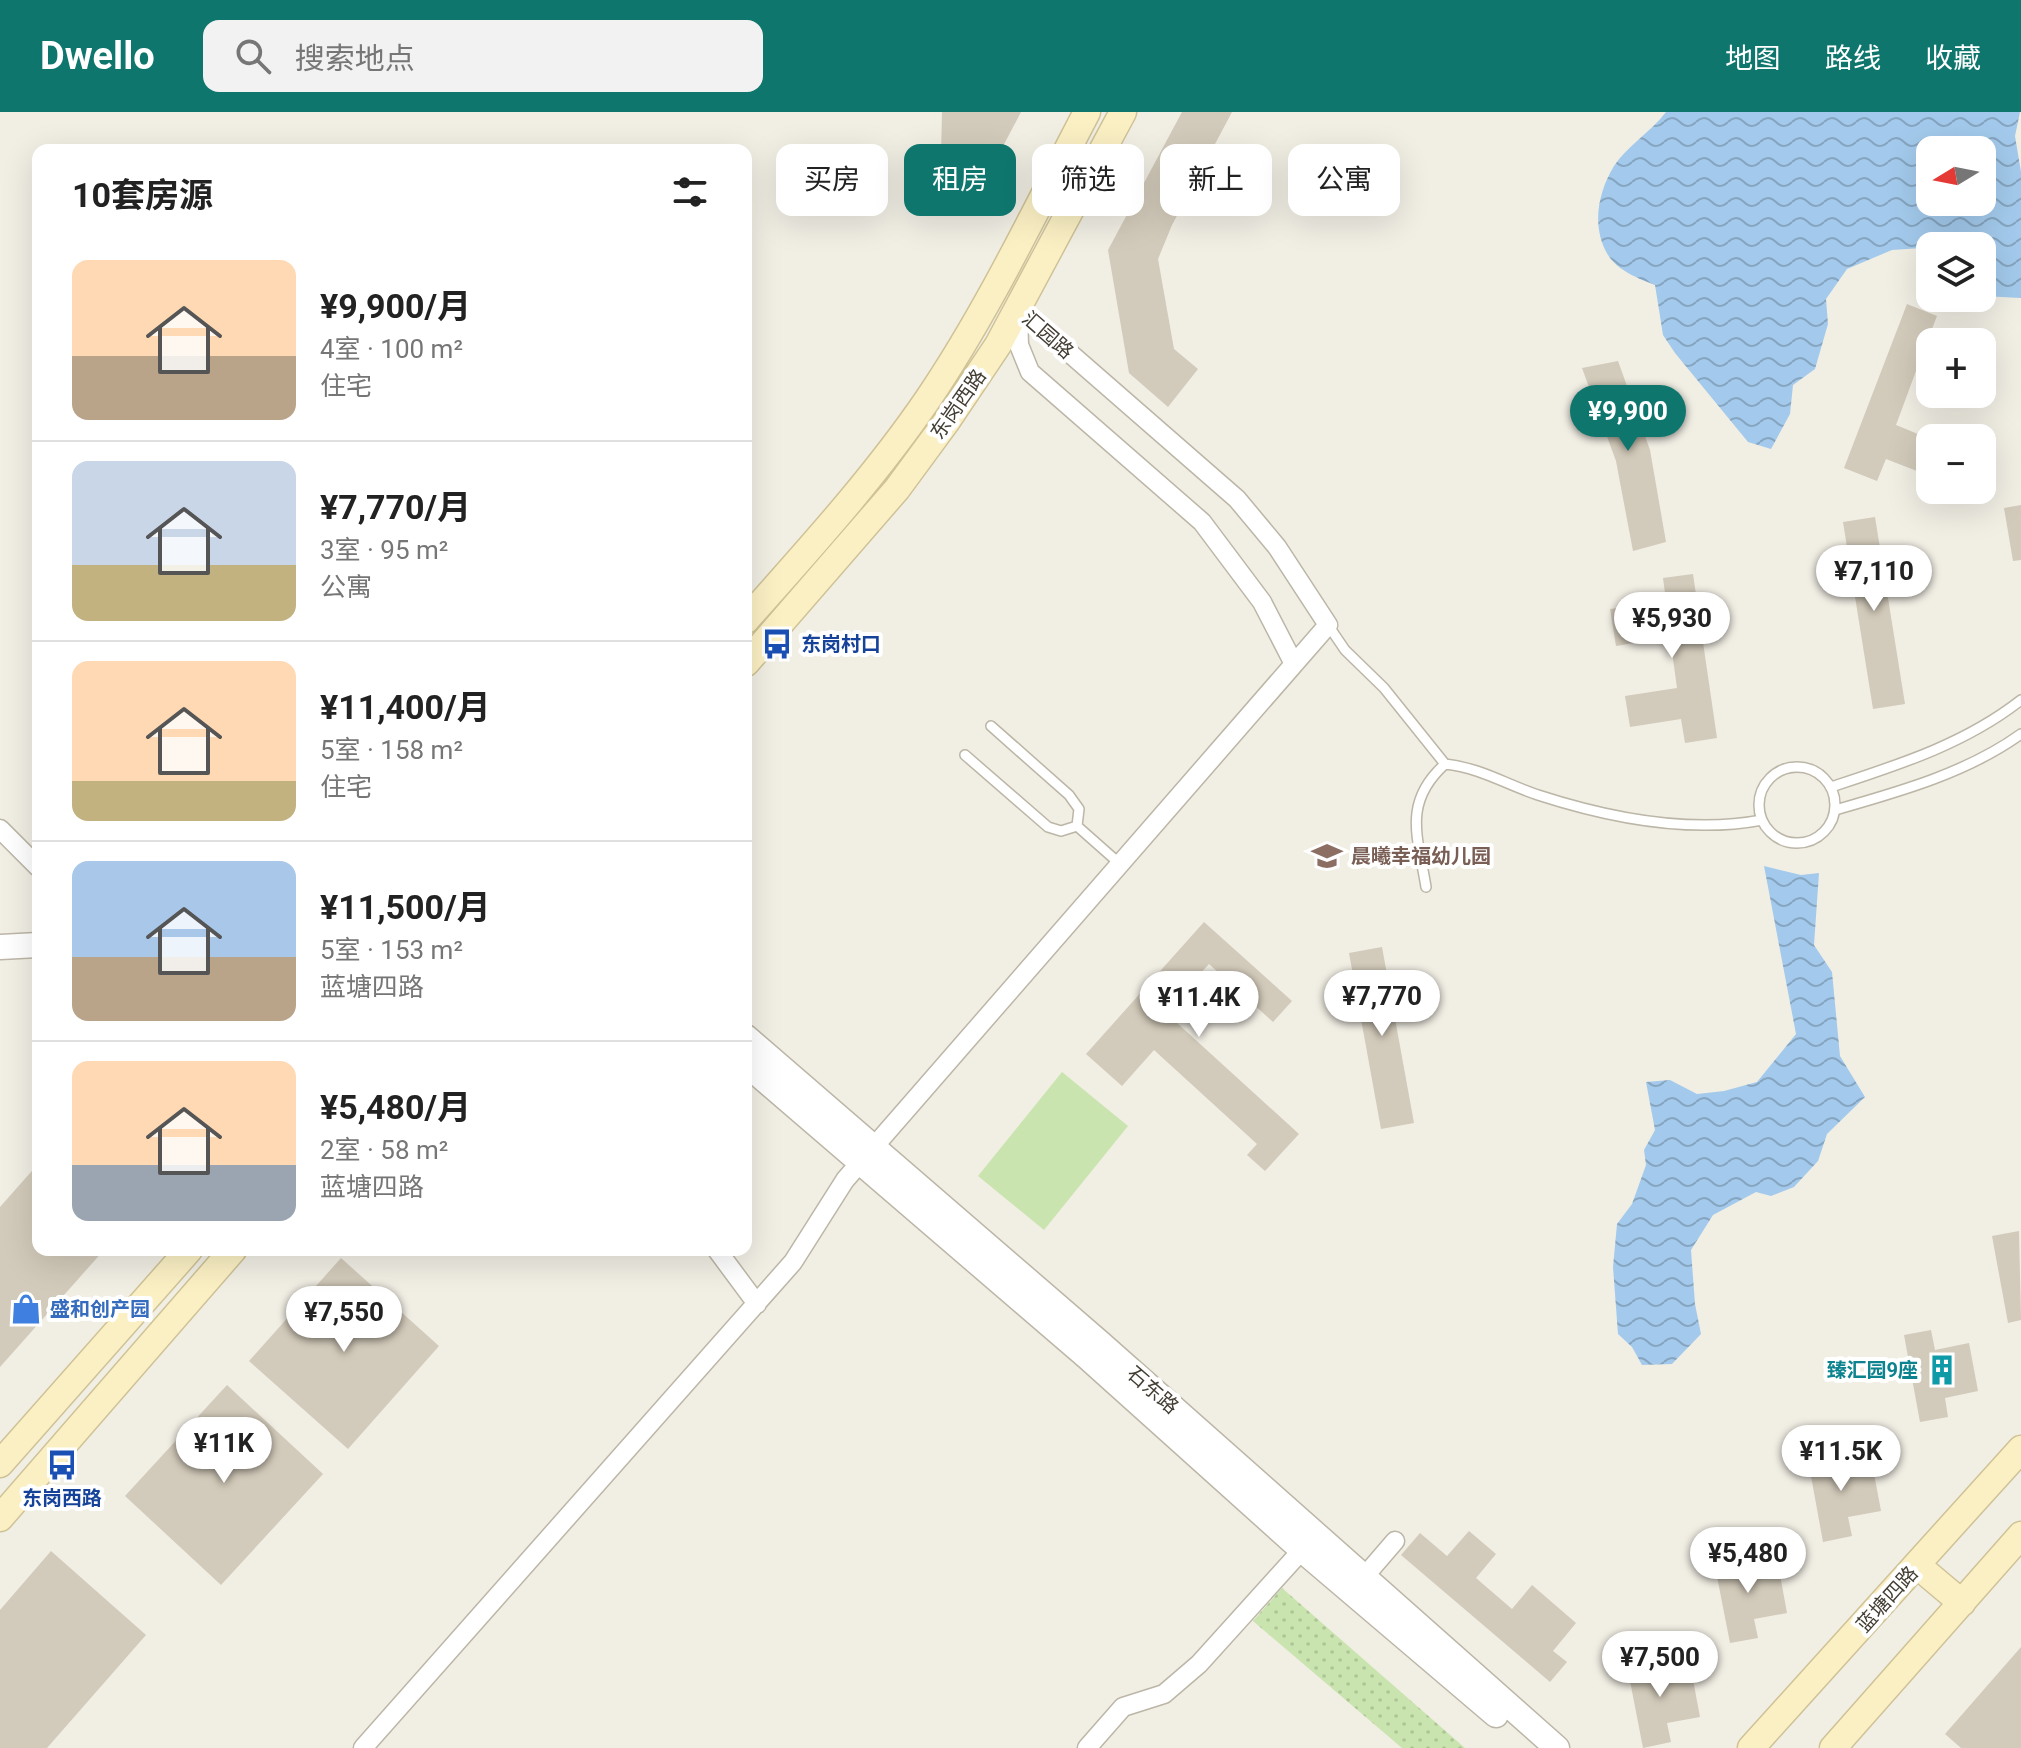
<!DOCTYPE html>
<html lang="zh">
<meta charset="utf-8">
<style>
body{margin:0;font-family:Roboto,"Noto Sans SC",sans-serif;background:#f2f2f2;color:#222;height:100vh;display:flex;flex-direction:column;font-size:30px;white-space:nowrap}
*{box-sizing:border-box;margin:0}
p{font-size:26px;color:#767676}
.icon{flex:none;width:44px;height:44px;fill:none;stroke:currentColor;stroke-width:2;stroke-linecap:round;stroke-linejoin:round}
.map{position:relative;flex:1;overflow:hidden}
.sheet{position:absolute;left:32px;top:32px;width:720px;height:1112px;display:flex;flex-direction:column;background:#fff;border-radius:16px;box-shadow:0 8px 32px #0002}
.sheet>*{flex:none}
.hud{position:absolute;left:776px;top:32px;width:760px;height:72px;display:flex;gap:16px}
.needle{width:52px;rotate:260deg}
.fabs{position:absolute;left:1916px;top:24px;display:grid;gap:16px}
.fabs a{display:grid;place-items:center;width:80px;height:80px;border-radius:16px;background:#fff;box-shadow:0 8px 32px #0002;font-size:40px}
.price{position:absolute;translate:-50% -68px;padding:0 18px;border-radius:28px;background:#fff;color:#222;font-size:26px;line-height:52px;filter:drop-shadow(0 2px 4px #0008)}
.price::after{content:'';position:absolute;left:50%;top:48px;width:24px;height:18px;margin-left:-12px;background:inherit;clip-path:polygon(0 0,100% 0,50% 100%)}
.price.active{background:#0f766e;color:#fff}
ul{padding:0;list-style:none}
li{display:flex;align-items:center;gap:24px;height:200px;padding:0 40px}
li+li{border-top:2px solid #e0e0e0}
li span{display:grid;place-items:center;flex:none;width:224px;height:160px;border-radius:16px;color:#555}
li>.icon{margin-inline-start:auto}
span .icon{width:96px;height:96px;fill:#fffc;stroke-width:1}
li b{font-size:34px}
h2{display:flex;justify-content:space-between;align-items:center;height:96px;padding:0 40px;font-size:34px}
.chip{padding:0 28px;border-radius:16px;background:#fff;box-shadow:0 8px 32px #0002;font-size:28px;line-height:72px}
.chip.active{background:#0f766e;color:#fff}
header{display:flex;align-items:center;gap:48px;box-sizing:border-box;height:112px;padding:0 40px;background:#0f766e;color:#fff}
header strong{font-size:38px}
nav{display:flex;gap:44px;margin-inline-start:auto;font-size:28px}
.search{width:560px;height:72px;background:#f2f2f2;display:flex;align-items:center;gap:20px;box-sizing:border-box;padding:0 28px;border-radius:16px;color:#767676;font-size:30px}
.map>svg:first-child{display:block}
</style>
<header>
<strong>Dwello</strong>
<div class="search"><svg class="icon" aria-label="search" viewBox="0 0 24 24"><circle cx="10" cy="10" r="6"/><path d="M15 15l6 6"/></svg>搜索地点</div>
<nav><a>地图</a><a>路线</a><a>收藏</a></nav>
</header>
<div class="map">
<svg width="2021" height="1636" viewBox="0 0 2021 1636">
<defs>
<pattern id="grass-dots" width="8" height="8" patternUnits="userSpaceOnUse" patternTransform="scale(2)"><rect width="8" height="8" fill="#c9e4ae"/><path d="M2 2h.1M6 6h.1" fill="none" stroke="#aec596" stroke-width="1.8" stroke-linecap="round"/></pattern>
<pattern id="water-waves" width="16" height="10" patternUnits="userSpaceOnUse" patternTransform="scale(2)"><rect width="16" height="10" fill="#a3caec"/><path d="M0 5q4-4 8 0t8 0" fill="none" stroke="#86a5c0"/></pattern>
</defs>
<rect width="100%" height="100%" fill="#f1eee4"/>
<path fill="url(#grass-dots)" d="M1282,1476L1465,1636H1402L1253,1509Z"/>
<path fill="#c9e4ae" d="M1062,960L1128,1014L1044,1118L978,1064Z"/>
<path fill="url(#water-waves)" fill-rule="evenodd" d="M1666,0H2020L2015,24L2021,60V186L1982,184V134H1930V146L1922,136L1892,138L1847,157L1826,187L1828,212L1815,257L1793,273L1790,302L1771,337L1748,330L1675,241L1663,223L1655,173C1639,167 1617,158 1608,143C1591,115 1598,80 1614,54C1627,34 1651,20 1666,0ZM1930,38H1982V90H1930Z
M1764,754L1801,763L1819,761L1814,833L1832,860L1840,944L1865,985L1827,1022L1818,1049L1794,1075L1771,1084L1756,1080L1713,1103L1691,1138L1695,1192L1701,1222L1672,1252L1642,1253L1632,1235L1618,1222L1613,1155L1617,1112L1632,1092L1646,1053L1644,1038L1655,1018L1646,970L1670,968L1697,982L1724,979L1757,970L1796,922Z"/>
<path fill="#d2caba" d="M942,0H1021L1002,36L941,44Z
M1182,0H1232L1172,113L1158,147L1174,237L1198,257L1168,295L1129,261L1108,138Z
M1907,192L1937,204L1930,222V264L1916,259L1896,313L1930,327V341L1922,361L1886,347L1877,369L1844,356Z
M1618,249L1650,338L1666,430L1633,439L1616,349L1582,256Z
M2021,393V448L2013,449L2004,396Z
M1875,405L1905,592L1873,597L1843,410Z
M1693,462L1717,626L1685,631L1681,607L1630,615L1625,584L1677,576L1670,525L1616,534L1610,497L1666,489L1663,466Z
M1204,810L1292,889L1273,910L1209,852L1165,900L1299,1022L1265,1059L1247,1043L1257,1032L1154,938L1122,974L1086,942Z
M1382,835L1414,1011L1381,1017L1349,841Z
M38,1052V1138H104L0,1255V1095Z
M2019,1119L2021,1208L2008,1211L1992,1124Z
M341,1146L439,1234L348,1337L249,1249Z
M1931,1218L1935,1238L1969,1231L1978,1279L1945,1286L1948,1305L1920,1310L1904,1223Z
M227,1273L323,1362L221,1473L125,1384Z
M1834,1337L1838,1357L1872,1351L1881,1399L1848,1405L1852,1424L1823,1430L1807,1342Z
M1469,1419L1496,1442L1476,1466L1512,1497L1532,1473L1576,1511L1553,1539L1567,1550L1550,1570L1401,1443L1420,1421L1447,1444Z
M51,1439L146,1523L47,1636H0V1498Z
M1740,1439L1744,1459L1778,1452L1787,1501L1754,1507L1758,1526L1730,1531L1713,1444Z
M2021,1535V1636H1961L1945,1622Z
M1654,1543L1657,1563L1691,1557L1700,1605L1667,1611L1671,1630L1643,1636L1626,1548Z"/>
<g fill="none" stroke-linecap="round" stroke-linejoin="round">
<g stroke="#bcb6a7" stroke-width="12">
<path id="service" d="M1328,513L1345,538L1384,576L1445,652
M965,643L1048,715L1061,719L1077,714L1079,697L1069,683L991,614
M1759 693a38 38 0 1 1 76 0a38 38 0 1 1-76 0Z
M1831,675C1898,653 1965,632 2021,588
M1835,698C1898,680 1967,661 2021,622
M1077,714L1120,752
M1426,775C1418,725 1402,691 1445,652C1481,656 1505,672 1538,683C1609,706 1688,722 1762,708"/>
</g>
<g stroke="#bcb6a7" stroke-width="21">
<path id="minor" d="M1018,199L1019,233L1030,260L1202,410L1262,490L1294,552
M0,717L38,755
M717,1138L757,1192
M1364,1465L1395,1429
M363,1636L793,1150L845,1068L1328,513L1277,435L1237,387L1018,196
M1087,1636L1123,1595L1164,1582L1199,1552L1302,1438"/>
</g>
<g stroke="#bcb6a7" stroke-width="27">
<path id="tertiary" d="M0,835L38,833
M746,925L1099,1230L1557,1636
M746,952L1087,1245L1302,1438L1496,1603"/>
</g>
<g stroke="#cfc296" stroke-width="29">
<path id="secondary" d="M746,508C809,437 874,366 928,287C989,197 1036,97 1087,0
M746,551L897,377L947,309L998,233L1123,0
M0,1352L189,1138
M0,1406L233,1138
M1918,1454L1962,1491
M1751,1636L2021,1337
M1833,1636L2021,1423"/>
</g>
<use href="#service" stroke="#fff" stroke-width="9"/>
<use href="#minor" stroke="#fff" stroke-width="18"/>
<use href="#tertiary" stroke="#fff" stroke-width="24"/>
<use href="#secondary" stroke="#fbf0c4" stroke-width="26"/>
</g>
<defs>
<g id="bus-bare" transform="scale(2.4)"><path d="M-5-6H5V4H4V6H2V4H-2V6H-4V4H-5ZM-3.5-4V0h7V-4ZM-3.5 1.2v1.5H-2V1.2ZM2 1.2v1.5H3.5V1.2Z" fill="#1a4fb4" stroke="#fff" stroke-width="2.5" paint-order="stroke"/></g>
<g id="school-bare" transform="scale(2.4)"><path d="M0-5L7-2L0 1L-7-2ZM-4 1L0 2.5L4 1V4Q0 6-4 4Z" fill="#8d6e63" stroke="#fff" stroke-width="2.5" paint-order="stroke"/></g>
<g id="shop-bare" transform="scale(2.4)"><path d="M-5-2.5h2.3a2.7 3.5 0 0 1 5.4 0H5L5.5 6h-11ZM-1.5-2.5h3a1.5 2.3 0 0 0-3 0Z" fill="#3f7fe0" stroke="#fff" stroke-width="2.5" paint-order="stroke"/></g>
<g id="building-bare" transform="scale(2.4)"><path d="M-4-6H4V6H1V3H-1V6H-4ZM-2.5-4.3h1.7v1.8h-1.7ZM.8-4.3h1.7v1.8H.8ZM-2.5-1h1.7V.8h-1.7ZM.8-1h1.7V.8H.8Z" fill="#0f9aa8" stroke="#fff" stroke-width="2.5" paint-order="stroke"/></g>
</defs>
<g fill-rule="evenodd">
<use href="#bus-bare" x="777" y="532"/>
<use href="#school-bare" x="1327" y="744"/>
<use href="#shop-bare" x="26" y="1197"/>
<use href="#building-bare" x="1942" y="1258"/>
<use href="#bus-bare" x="62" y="1353"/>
</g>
<g text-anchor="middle" stroke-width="8" stroke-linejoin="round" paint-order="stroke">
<g font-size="20" fill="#433e34" stroke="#fff">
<text transform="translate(1048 223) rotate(41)" y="7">汇园路</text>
<text transform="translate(958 292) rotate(-55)" y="7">东岗西路</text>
<text transform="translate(1153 1278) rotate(41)" y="7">石东路</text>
<text transform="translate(1887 1487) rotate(-48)" y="7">蓝塘四路</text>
</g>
<g font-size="20" font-weight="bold" fill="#164399" stroke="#fff" text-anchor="start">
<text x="801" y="539">东岗村口</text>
<text x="62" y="1393" text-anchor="middle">东岗西路</text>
</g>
<g font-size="20" font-weight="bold" fill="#785e54" stroke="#fff" text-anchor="start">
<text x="1351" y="751">晨曦幸福幼儿园</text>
</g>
<g font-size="20" font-weight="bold" fill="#366cbe" stroke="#fff" text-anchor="start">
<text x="50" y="1204">盛和创产园</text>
</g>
<g font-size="20" font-weight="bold" fill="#0d838f" stroke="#fff" text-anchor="end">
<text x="1918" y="1265">臻汇园9座</text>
</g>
</g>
</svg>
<div class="fabs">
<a><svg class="needle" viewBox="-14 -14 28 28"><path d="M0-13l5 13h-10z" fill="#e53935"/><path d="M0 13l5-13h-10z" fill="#767676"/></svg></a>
<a><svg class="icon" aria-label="layers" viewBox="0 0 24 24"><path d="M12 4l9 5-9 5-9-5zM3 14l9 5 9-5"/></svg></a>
<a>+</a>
<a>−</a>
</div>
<b class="price active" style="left:1628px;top:341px">¥9,900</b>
<b class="price" style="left:1874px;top:501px">¥7,110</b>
<b class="price" style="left:1672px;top:548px">¥5,930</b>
<b class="price" style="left:1382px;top:926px">¥7,770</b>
<b class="price" style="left:1199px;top:927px">¥11.4K</b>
<b class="price" style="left:344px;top:1242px">¥7,550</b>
<b class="price" style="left:224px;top:1373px">¥11K</b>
<b class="price" style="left:1841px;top:1381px">¥11.5K</b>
<b class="price" style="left:1748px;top:1483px">¥5,480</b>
<b class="price" style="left:1660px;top:1587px">¥7,500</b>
<div class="hud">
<a class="chip">买房</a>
<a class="chip active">租房</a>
<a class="chip">筛选</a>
<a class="chip">新上</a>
<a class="chip">公寓</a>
</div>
<section class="sheet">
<h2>10套房源<svg class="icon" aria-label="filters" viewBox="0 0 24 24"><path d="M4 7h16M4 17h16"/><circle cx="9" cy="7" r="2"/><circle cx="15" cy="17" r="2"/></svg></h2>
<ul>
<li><span style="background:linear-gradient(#ffd9b3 60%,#b9a48a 0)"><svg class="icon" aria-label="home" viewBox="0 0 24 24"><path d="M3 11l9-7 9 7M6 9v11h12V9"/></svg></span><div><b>¥9,900/月</b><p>4室 · 100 m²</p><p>住宅</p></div></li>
<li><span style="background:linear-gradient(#c9d6e8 65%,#c2b280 0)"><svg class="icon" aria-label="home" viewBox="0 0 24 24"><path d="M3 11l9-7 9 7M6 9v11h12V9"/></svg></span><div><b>¥7,770/月</b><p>3室 · 95 m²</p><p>公寓</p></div></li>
<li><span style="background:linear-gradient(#ffd9b3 75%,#c2b280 0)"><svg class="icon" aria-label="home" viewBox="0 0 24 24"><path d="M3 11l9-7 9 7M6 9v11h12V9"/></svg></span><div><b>¥11,400/月</b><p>5室 · 158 m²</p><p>住宅</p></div></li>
<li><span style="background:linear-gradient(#a9c7e8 60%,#b9a48a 0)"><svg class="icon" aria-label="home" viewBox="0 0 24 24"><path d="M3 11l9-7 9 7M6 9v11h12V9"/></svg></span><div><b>¥11,500/月</b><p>5室 · 153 m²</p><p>蓝塘四路</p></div></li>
<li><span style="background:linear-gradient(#ffd9b3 65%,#9aa5b1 0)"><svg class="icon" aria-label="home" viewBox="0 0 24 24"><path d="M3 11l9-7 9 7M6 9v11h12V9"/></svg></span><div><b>¥5,480/月</b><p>2室 · 58 m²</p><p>蓝塘四路</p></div></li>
</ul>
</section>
</div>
